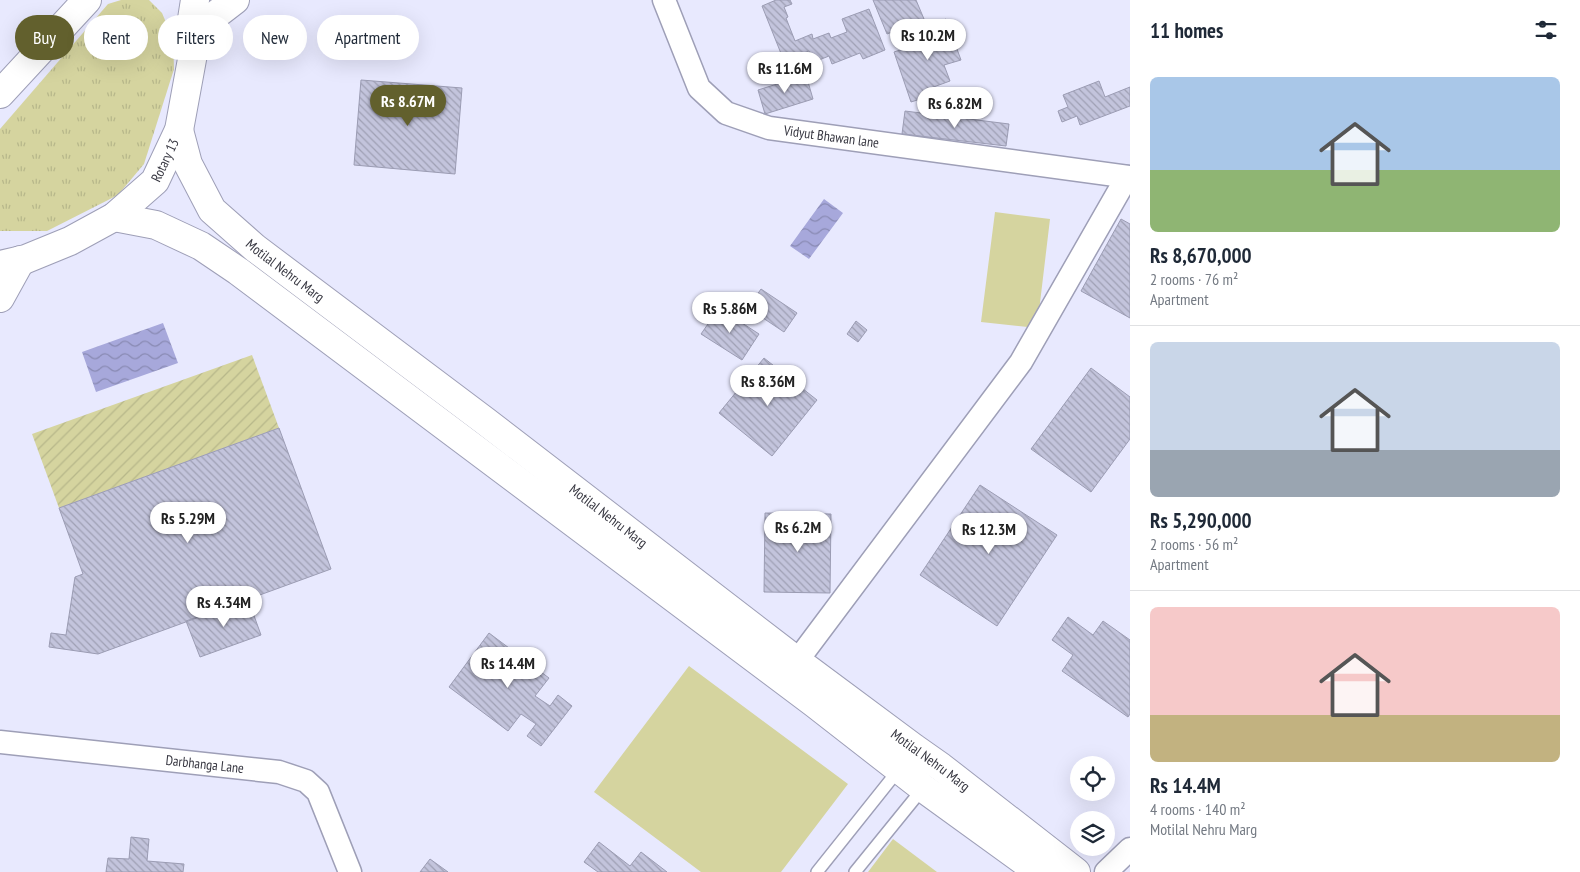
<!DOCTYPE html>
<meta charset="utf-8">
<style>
body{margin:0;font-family:"PT Sans Narrow",sans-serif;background:#f6f6f7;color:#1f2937;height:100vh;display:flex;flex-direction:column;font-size:19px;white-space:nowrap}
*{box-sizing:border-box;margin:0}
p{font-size:16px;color:#747a83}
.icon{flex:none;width:28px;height:28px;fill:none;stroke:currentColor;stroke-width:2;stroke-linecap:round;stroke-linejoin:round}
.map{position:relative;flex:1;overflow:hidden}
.sheet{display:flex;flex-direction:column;background:#fff;width:450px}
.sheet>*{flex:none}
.banner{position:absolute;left:15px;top:15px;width:475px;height:45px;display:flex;gap:10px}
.tools{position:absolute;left:1070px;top:756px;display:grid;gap:10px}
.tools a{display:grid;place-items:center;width:45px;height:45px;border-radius:50%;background:#fff;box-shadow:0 5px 20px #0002;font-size:25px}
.price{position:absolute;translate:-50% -42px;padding:0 11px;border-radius:18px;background:#fff;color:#222;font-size:16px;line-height:32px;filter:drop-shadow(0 1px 2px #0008)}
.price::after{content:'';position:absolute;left:50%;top:30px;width:15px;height:11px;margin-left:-8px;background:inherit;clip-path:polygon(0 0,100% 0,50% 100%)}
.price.current{background:#62602d;color:#fff}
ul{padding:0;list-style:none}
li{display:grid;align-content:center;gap:10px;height:265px;padding:0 20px}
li+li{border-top:1px solid #e0e1e3}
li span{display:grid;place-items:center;height:155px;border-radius:8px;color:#555}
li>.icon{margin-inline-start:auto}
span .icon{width:90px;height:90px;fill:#fffc;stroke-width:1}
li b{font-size:21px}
h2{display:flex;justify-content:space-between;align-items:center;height:60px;padding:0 20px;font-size:21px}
.chip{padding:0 18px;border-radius:22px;background:#fff;box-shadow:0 5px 20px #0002;font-size:18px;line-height:45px}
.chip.current{background:#62602d;color:#fff}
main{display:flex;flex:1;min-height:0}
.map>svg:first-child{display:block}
</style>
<main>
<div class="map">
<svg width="1130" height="872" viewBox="0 0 1130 872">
<defs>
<pattern id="park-tufts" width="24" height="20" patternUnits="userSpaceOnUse" patternTransform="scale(1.25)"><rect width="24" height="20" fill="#d5d49f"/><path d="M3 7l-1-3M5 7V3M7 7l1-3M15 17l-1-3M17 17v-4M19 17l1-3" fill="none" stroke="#b7b78a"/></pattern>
<pattern id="garden-furrows" width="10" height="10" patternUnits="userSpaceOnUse" patternTransform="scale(1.25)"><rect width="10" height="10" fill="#d5d49f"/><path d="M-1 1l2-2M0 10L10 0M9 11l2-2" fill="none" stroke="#b7b78a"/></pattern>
<pattern id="water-waves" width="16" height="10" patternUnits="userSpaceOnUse" patternTransform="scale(1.25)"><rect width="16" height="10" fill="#a7a8db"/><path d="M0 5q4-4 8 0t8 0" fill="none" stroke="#898ab3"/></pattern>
<pattern id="building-back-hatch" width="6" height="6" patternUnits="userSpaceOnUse" patternTransform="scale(1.25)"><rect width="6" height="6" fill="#c3c4dc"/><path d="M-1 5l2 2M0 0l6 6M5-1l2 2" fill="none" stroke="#9fa0b4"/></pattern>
</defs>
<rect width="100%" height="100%" fill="#e8e9fe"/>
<path fill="#d5d49f" d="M995,212L1050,219L1037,328L981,322Z
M689,666L848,784L781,872H701L594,792Z
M893,839L937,872H868Z"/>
<path fill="url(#park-tufts)" d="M121,0H149L162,13L173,39L174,69L144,164L118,195L47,231H0V129L108,4Z"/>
<path fill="url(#garden-furrows)" d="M252,355L279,428L59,508L32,434Z"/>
<path fill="url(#water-waves)" d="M824,199L843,213L809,259L790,246Z
M163,323L178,363L96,392L82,352Z"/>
<path fill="url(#building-back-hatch)" stroke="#9b9cb3" d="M776,0H790L792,4L784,7L788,17L786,18L795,41L812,34L813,39L829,33L831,38L847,32L842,19L869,9L885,50L863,59L860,53L832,64L829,56L814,62L809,51L793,57L791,53L782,56L762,6Z
M873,0H916L924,19L887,34Z
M946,19L961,60L944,65L950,81L928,89L930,96L911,102L894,52L912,46L911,43L921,40L919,33L939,26L938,22Z
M806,75L813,99L765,114L758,90Z
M361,80L462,88L455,174L354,165Z
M1099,81L1105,97L1130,87V106L1080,125L1077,116L1062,122L1058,111L1068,107L1063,95Z
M905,111L1009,124L1006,146L902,134Z
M1121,219L1130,224V318L1081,291Z
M761,289L797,313L784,332L748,308Z
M719,308L759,334L742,360L701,334Z
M856,321L867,330L858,342L847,334Z
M764,358L817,400L772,456L719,413Z
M1091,368L1130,397V439L1091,492L1031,449Z
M279,428L331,569L98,654L49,647L51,633L66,635L75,577L83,574L59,508Z
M980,485L1057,535L997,626L920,575Z
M765,513L831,514L830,593L764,592Z
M248,599L261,635L200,657L186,621Z
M1068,617L1093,635L1103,621L1130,640V714L1128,717L1062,671L1073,655L1052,640Z
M489,633L549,678L535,696L550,706L558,695L572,706L541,746L527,736L536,724L521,714L508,731L449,687Z
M131,837L149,839L147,861L184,864L183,872H106L108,858L129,859Z
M599,842L630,866L641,852L667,872H598L584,862Z
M430,859L448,872H420Z"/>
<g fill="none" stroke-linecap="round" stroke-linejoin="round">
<g stroke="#9e9fb7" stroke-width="14">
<path id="service" d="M817,872L900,768
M855,872L924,787"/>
</g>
<g stroke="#9e9fb7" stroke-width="25">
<g id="minor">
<path id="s1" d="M664,0L699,88L726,113L769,128L1130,177"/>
<path d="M797,661L1021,362L1127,177"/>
<path id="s2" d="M0,742L279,772L306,781L318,792L350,872"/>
<path d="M1106,872L1130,849"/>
</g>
</g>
<g stroke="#9e9fb7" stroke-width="30">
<path id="tertiary" d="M0,298L21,260"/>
</g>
<g stroke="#9e9fb7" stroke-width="30">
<g id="secondary">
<path d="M195,43L209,20L235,0"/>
<path d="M0,94L87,0"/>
<path id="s3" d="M179,130L188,164L212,210L255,248L485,421L797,661L914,748L941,767L1076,872"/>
<path d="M114,217L156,225L201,246L238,271L814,703L923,788L1039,872"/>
<path id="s4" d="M0,265L26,259L70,241L114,217L155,181L179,130L195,43L192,19L195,0"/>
</g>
</g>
<use href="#service" stroke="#fff" stroke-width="11"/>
<use href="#minor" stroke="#fff" stroke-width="22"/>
<use href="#tertiary" stroke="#fff" stroke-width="28"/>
<use href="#secondary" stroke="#fff" stroke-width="28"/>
</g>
<g text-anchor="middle" stroke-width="4" stroke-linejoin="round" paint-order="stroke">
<g font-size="14" fill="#373741" stroke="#f8f8fd">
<text dy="5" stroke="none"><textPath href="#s1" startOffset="240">Vidyut Bhawan lane</textPath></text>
<text dy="5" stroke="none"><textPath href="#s4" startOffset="202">Rotary 13</textPath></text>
<text dy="5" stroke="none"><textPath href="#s3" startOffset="182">Motilal Nehru Marg</textPath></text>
<text dy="5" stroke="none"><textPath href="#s3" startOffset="588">Motilal Nehru Marg</textPath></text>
<text dy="5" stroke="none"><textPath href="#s3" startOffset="992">Motilal Nehru Marg</textPath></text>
<text dy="5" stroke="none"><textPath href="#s2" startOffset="206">Darbhanga Lane</textPath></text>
</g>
</g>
</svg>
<div class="tools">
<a><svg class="icon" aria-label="locate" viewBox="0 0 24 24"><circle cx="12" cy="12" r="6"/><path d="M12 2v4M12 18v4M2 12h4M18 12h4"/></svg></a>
<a><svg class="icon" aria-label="layers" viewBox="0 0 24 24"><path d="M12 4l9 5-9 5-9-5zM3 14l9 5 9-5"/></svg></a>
</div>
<b class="price" style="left:928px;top:61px">Rs 10.2M</b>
<b class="price" style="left:785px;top:94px">Rs 11.6M</b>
<b class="price current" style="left:408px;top:127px">Rs 8.67M</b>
<b class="price" style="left:955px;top:129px">Rs 6.82M</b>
<b class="price" style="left:730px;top:334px">Rs 5.86M</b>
<b class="price" style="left:768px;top:407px">Rs 8.36M</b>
<b class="price" style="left:188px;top:544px">Rs 5.29M</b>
<b class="price" style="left:798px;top:553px">Rs 6.2M</b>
<b class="price" style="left:989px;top:555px">Rs 12.3M</b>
<b class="price" style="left:224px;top:628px">Rs 4.34M</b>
<b class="price" style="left:508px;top:689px">Rs 14.4M</b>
<div class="banner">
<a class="chip current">Buy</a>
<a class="chip">Rent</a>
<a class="chip">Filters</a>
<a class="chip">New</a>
<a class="chip">Apartment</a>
</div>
</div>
<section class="sheet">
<h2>11 homes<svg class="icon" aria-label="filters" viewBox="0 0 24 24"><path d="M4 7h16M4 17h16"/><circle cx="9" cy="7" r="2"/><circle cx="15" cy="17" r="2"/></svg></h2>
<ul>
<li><span style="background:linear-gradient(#a9c7e8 60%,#8fb573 0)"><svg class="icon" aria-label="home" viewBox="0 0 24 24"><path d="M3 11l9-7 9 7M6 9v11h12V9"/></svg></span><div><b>Rs 8,670,000</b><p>2 rooms · 76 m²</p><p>Apartment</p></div></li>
<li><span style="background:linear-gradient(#c9d6e8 70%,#9aa5b1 0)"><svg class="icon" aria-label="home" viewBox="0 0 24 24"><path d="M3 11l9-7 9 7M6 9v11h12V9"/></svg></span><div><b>Rs 5,290,000</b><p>2 rooms · 56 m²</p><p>Apartment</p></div></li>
<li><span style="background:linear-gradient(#f6c9c9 70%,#c2b280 0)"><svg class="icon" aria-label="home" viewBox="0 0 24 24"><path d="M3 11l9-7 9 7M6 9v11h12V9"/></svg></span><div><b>Rs 14.4M</b><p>4 rooms · 140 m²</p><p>Motilal Nehru Marg</p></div></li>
</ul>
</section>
</main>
